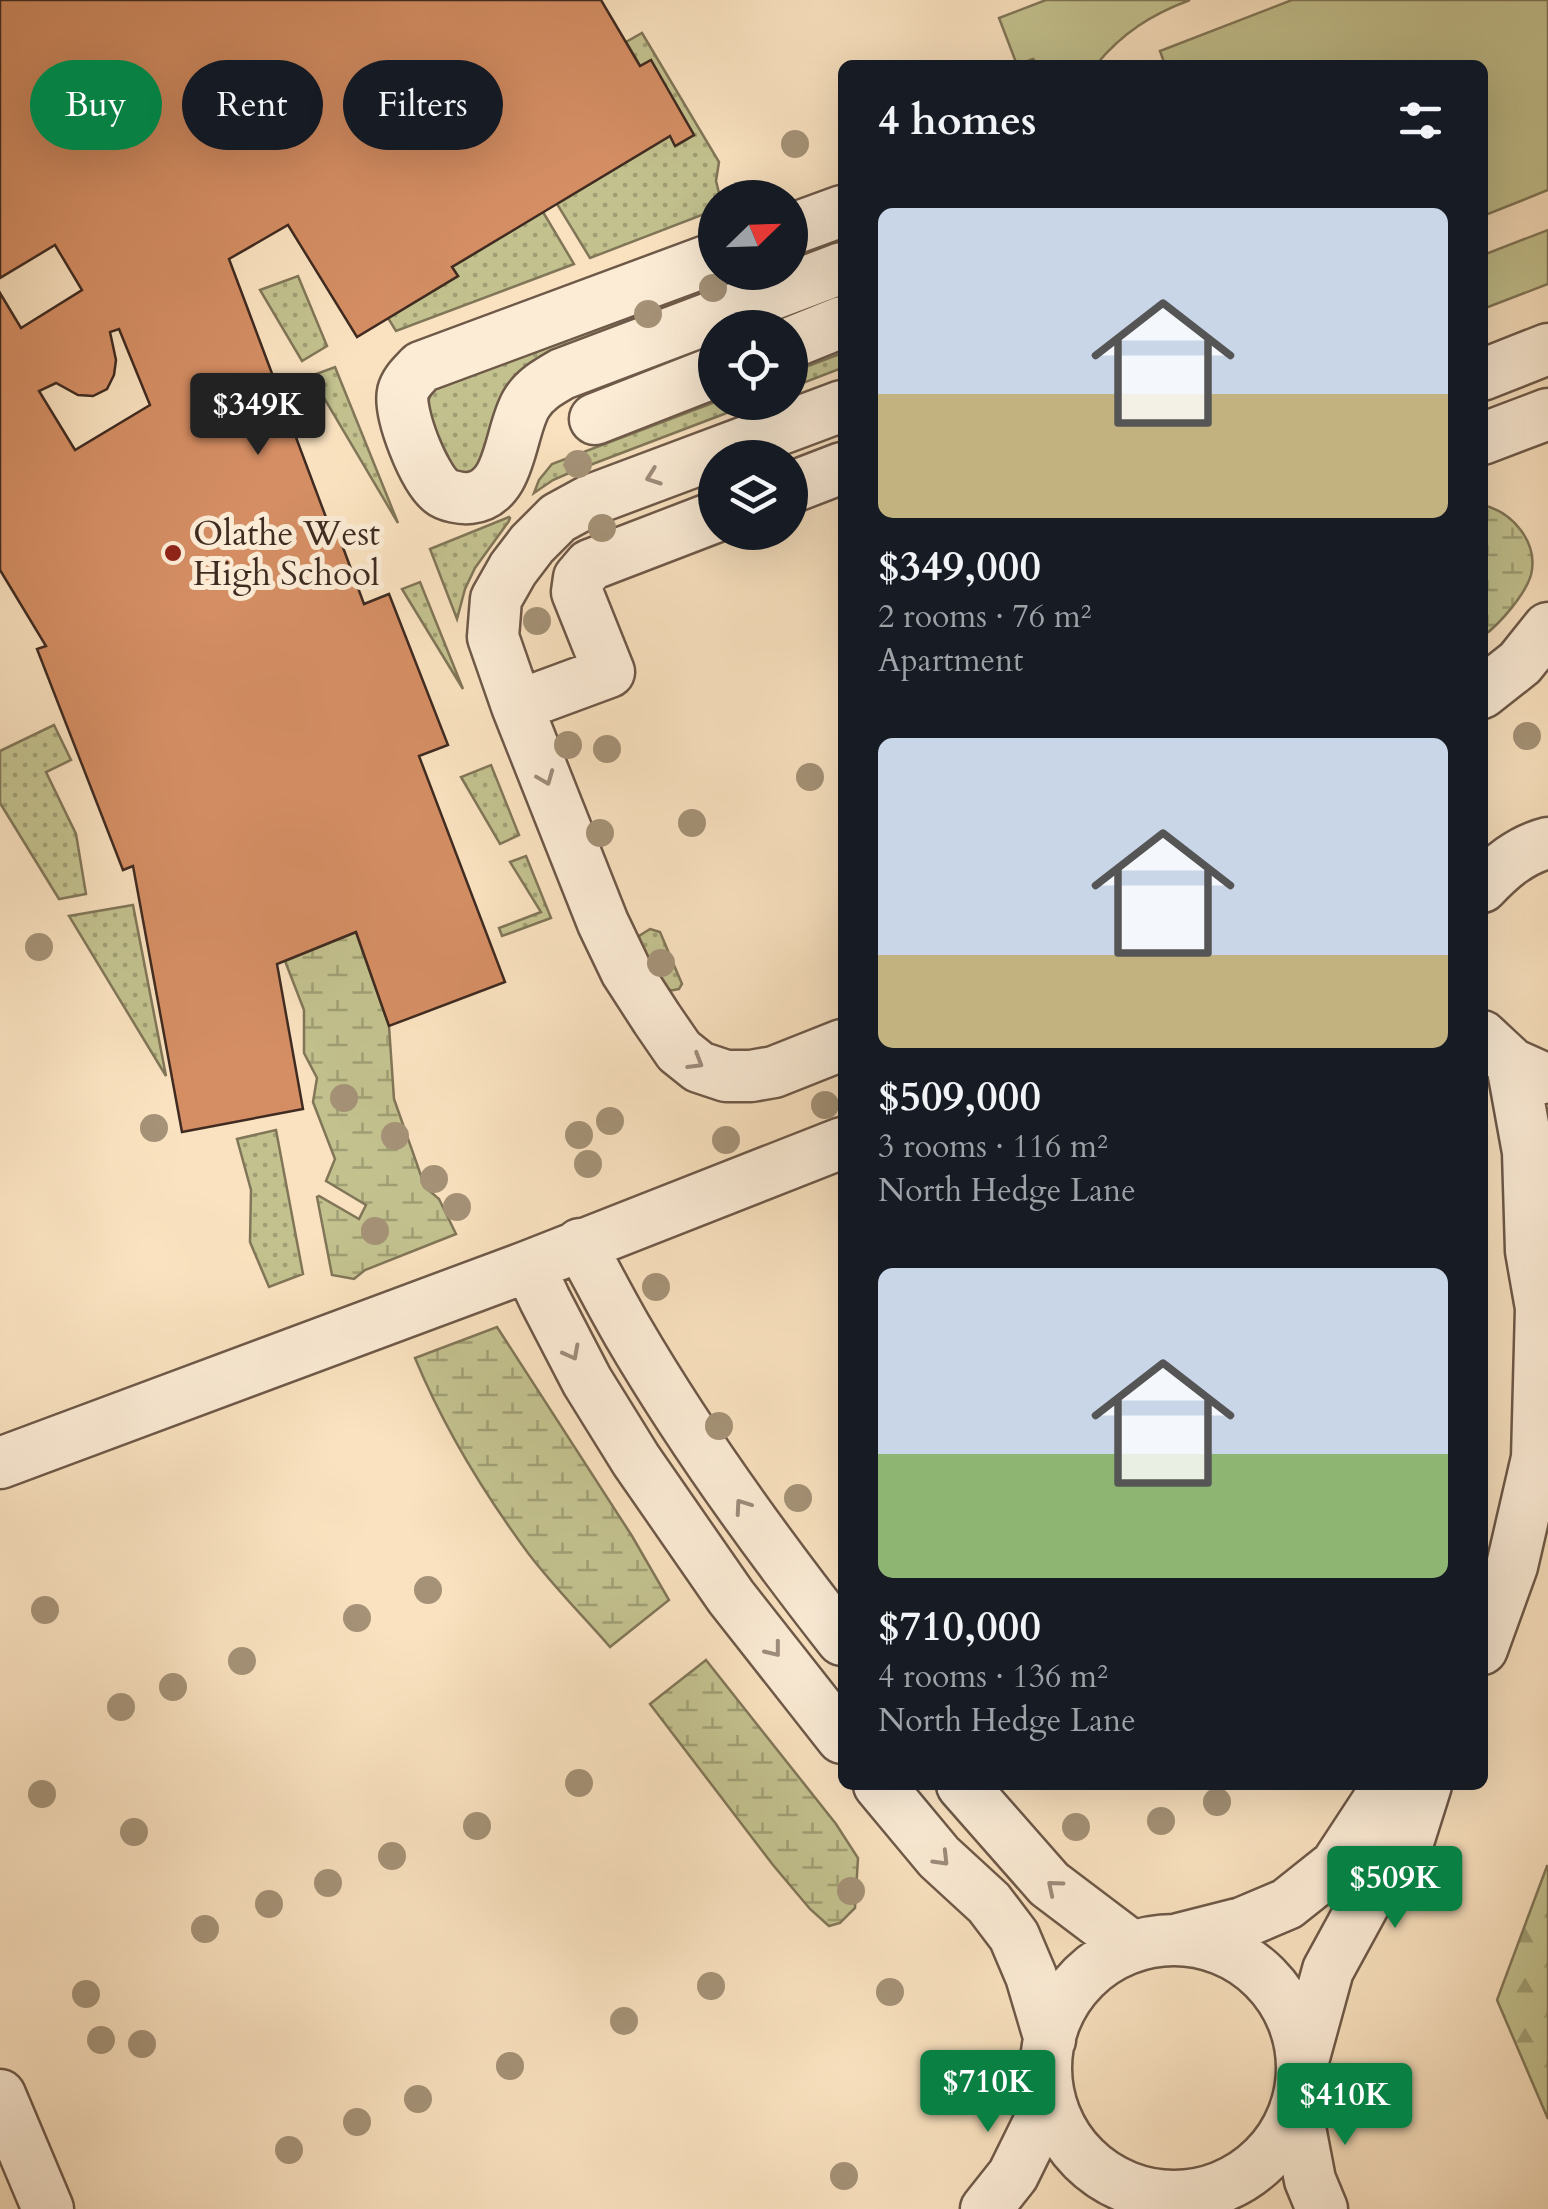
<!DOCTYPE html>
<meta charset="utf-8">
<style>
body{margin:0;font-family:Cardo,serif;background:#242831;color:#f1f3f6;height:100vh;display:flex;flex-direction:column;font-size:38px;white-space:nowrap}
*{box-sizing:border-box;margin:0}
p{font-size:32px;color:#9ea1a6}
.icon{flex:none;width:55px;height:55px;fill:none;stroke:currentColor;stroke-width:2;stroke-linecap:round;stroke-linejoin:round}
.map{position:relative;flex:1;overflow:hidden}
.drawer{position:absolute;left:838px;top:60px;width:650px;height:1730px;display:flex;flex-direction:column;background:#171b24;border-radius:15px;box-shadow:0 10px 40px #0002}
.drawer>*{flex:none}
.top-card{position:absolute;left:30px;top:60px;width:658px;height:90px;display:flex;gap:20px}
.needle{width:65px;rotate:67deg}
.tools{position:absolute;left:698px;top:180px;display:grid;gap:20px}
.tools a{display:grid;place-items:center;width:110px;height:110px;border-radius:50%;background:#171b24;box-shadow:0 10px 40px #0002;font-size:50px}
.price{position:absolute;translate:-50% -85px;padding:0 22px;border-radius:10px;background:#0b8043;color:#fff;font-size:32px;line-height:65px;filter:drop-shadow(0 2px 5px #0008)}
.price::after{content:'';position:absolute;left:50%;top:60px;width:30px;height:22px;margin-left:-15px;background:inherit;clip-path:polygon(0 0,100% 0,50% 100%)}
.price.on{background:#222;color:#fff}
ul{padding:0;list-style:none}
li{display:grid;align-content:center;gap:20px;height:530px;padding:0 40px}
li span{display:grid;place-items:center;height:310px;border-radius:15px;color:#555}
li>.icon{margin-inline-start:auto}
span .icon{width:180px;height:180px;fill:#fffc;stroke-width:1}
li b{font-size:42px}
h2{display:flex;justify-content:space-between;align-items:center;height:120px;padding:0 40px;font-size:42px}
.pill{padding:0 35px;border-radius:45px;background:#171b24;box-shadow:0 10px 40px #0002;font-size:35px;line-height:90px}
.pill.on{background:#0b8043;color:#fff}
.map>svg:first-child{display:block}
</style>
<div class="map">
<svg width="1548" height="2209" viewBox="0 0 1548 2209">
<defs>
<pattern id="grass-dots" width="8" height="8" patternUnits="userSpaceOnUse" patternTransform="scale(2.5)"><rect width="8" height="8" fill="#c3c28f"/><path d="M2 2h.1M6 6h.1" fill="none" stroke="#a09e74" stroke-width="1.8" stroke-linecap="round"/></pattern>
<pattern id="forest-firs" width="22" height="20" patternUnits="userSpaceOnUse" patternTransform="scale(2.5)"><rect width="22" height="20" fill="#c3c28f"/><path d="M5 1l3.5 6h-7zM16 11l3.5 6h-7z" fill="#a09e74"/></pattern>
<pattern id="wetland-marsh" width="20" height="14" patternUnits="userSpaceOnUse" patternTransform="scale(2.5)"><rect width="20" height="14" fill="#c3c28f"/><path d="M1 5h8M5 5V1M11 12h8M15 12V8" fill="none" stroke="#a09e74"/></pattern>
</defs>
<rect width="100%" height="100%" fill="#fae2c0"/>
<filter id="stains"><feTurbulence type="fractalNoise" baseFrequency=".002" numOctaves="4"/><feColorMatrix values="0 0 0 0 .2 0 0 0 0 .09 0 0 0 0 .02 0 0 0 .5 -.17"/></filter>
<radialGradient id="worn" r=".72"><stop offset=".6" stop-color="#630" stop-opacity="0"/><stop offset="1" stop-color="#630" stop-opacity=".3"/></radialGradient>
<path fill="url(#grass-dots)" stroke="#817658" stroke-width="2.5" d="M642,33L719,162L716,181L720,197L715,198V210L590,258L557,204L670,136L676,146L694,135L651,61L640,66L626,42Z
M543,212L574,264L396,331L388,318L458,276L452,267Z
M732,273H780L548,362L487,463L462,477L448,464L426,406L433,390Z
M298,276L327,346L302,361L260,290Z
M842,353V368L790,388V373Z
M335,367L398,523L311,376Z
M715,402L753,403L569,473L553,480L534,493L539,480L552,464Z
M509,517L510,518L509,521L475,568L465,589L457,619L430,549Z
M420,582L463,689L402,589Z
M54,725L71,760L46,772L76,834L86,894L59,899L0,803V751Z
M491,765L519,835L500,844L461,777Z
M526,856L551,918L502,936L499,928L541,912L510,862Z
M133,905L166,1076L69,916Z
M650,929L660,932L682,984L679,989C676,989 672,991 670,990C657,986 640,948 639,936Z
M276,1130L303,1274L269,1287L250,1242L251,1190L237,1139Z"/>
<path fill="url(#forest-firs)" stroke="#817658" stroke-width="2.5" d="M1547,1866H1548V2119L1497,2000Z"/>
<path fill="url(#wetland-marsh)" stroke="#817658" stroke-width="2.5" d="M1483,505C1512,512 1539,542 1531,575C1525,595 1499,625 1483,636Z
M356,932L389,1026L394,1099L425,1187L439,1199L456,1234L365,1270L354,1279L332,1275L317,1197L319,1196L359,1219L366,1205L326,1181L335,1159L313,1102L317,1078L304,1053V1010L285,961Z
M497,1327L632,1536L669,1600L610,1647C583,1616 553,1586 528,1553C483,1492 444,1428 415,1358Z
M706,1660L836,1824L858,1858L855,1908L840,1923L829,1926L810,1909L773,1865L650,1704Z"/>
<path fill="#c3c28f" stroke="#817658" stroke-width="2.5" d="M1046,0H1190C1152,14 1122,33 1096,65H1035L1036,62L1033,59L1017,65L999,18Z
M1292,0H1548V190L1483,216L1482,65H1165L1160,51Z
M1548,230V284L1483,309V255Z"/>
<path fill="#d58e64" stroke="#3f2b21" stroke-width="2.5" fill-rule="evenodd" d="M0,0H601L640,66L651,60L694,135L675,146L670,136L452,267L458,276L357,337L288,225L229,259L333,536L338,534L364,604L389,594L448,745L419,756L505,982L389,1026L356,932L277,964L303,1109L182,1132L133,866L123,870L37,649L46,646L0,570V293L21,328L82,290L55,245L0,278ZM119,329L150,405L75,450L39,391L56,383L78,395L93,396L107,389L114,375L116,360L110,332Z"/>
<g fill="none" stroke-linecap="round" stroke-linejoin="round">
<g stroke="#6e5949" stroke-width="55">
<path id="minor" d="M790,230L842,211
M715,258L421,367C414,375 406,381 403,392C398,413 424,478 441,491C447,496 462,499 470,498C512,493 509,433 526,404C534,390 548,382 562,374L842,268
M790,343L842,322
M1482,375L1548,349
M842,406L591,500L558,518L532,544L513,569L496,599L493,637L517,706L603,923L626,971L657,1019L679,1051L699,1067L726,1076H751L774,1072L842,1045
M595,419L715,372
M1482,439L1548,414
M790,488L842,468
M1482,693L1520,663L1548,628
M517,706L609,672L577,592L579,578L590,565L715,517
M1482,887C1501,867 1520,850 1548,843
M1482,1036L1512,1064L1543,1078
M580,1244C596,1273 611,1303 628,1332C691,1440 765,1542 842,1640
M529,1266L545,1300L587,1381L636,1460L731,1597L842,1738
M0,1463L529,1266L842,1143
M1482,1649L1512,1566L1537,1458L1541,1308L1531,1251L1528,1152L1512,1064
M879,1785L939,1857L989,1903L1014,1936L1031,1976L1050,2040
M962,1785L1049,1884L1131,1946
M1179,1939L1242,1923L1287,1904L1336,1865L1376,1804L1393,1785
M1046 2068a128 128 0 1 1 256 0a128 128 0 1 1-256 0Z
M1303,2061L1328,1970L1369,1895L1408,1842L1426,1785
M0,2095L48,2209
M1296,2107L1310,2180L1322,2209
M986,2209L1013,2175L1050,2100"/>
</g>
<use href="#minor" stroke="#fcecd6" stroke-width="50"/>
</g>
<g fill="#a59277">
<circle cx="795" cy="144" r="14"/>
<circle cx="713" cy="288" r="14"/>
<circle cx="648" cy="314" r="14"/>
<circle cx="578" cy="464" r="14"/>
<circle cx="602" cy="528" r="14"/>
<circle cx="537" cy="621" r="14"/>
<circle cx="1527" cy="736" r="14"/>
<circle cx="568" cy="745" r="14"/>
<circle cx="607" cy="749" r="14"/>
<circle cx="810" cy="777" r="14"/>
<circle cx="692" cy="823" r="14"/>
<circle cx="600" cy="833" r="14"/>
<circle cx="39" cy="947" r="14"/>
<circle cx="661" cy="963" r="14"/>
<circle cx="344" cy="1098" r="14"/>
<circle cx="825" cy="1105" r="14"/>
<circle cx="610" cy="1121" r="14"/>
<circle cx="154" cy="1128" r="14"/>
<circle cx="579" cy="1135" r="14"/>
<circle cx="395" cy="1136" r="14"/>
<circle cx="726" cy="1140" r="14"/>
<circle cx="588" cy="1164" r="14"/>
<circle cx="434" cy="1179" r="14"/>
<circle cx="457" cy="1207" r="14"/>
<circle cx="375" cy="1231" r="14"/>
<circle cx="656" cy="1287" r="14"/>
<circle cx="719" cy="1426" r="14"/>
<circle cx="798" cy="1498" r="14"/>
<circle cx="428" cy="1590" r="14"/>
<circle cx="45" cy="1610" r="14"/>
<circle cx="357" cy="1618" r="14"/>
<circle cx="242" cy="1661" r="14"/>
<circle cx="173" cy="1687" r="14"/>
<circle cx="121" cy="1707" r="14"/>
<circle cx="579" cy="1783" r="14"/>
<circle cx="42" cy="1794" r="14"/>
<circle cx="1217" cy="1802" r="14"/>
<circle cx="1161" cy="1821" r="14"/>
<circle cx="477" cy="1826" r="14"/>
<circle cx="1076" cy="1827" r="14"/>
<circle cx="134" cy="1832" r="14"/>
<circle cx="392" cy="1856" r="14"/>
<circle cx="328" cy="1883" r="14"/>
<circle cx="851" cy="1891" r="14"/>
<circle cx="269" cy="1904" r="14"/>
<circle cx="205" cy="1929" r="14"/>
<circle cx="711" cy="1986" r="14"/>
<circle cx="890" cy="1992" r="14"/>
<circle cx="86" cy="1994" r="14"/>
<circle cx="624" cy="2021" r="14"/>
<circle cx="101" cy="2040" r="14"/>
<circle cx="142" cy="2044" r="14"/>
<circle cx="510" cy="2066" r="14"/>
<circle cx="418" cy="2099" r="14"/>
<circle cx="357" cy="2122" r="14"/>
<circle cx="289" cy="2150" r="14"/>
<circle cx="844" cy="2176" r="14"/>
</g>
<defs><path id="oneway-chevron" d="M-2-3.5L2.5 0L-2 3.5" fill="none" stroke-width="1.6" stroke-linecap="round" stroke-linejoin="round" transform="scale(2.5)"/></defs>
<g stroke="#9e8c7c">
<use href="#oneway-chevron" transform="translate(653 477) rotate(160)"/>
<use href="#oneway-chevron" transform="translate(546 778) rotate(68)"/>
<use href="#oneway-chevron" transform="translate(696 1062) rotate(31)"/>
<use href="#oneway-chevron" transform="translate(572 1353) rotate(62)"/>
<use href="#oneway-chevron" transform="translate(742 1506) rotate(-125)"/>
<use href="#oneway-chevron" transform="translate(774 1650) rotate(52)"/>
<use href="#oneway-chevron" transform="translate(942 1859) rotate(46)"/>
<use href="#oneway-chevron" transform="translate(1054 1887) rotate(-140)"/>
</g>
<circle fill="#8f2418" stroke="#fcecd6" stroke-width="4" cx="173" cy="553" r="10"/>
<g text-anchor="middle" stroke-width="10" stroke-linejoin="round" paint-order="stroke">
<g font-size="35" fill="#3f2b21" stroke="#fcecd6" text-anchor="start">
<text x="193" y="545">Olathe West<tspan x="193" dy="40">High School</tspan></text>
</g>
</g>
<rect width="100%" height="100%" filter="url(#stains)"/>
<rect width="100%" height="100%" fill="url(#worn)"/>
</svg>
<div class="tools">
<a><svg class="needle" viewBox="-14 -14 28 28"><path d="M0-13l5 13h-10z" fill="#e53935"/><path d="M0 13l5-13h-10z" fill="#9ea1a6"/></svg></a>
<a><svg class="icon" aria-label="locate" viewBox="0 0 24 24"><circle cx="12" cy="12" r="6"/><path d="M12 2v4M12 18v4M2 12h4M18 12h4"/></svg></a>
<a><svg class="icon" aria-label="layers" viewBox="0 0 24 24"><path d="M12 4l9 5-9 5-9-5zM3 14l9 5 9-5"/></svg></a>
</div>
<b class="price on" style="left:258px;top:458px">$349K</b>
<b class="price" style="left:1395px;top:1931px">$509K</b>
<b class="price" style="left:988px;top:2135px">$710K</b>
<b class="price" style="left:1345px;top:2148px">$410K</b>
<div class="top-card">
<a class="pill on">Buy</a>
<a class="pill">Rent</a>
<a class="pill">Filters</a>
</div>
<section class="drawer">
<h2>4 homes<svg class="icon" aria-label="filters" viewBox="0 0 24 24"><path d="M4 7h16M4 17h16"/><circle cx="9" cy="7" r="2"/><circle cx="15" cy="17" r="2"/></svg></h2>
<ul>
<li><span style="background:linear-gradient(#c9d6e8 60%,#c2b280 0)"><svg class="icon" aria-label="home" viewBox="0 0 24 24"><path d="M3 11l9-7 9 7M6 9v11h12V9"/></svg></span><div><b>$349,000</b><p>2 rooms · 76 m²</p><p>Apartment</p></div></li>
<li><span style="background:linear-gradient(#c9d6e8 70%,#c2b280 0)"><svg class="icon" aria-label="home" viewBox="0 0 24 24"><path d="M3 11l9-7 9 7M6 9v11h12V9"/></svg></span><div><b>$509,000</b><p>3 rooms · 116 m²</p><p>North Hedge Lane</p></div></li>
<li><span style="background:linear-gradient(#c9d6e8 60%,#8fb573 0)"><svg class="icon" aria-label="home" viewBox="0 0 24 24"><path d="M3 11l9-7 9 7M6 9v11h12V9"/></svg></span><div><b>$710,000</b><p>4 rooms · 136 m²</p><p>North Hedge Lane</p></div></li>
</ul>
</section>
</div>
